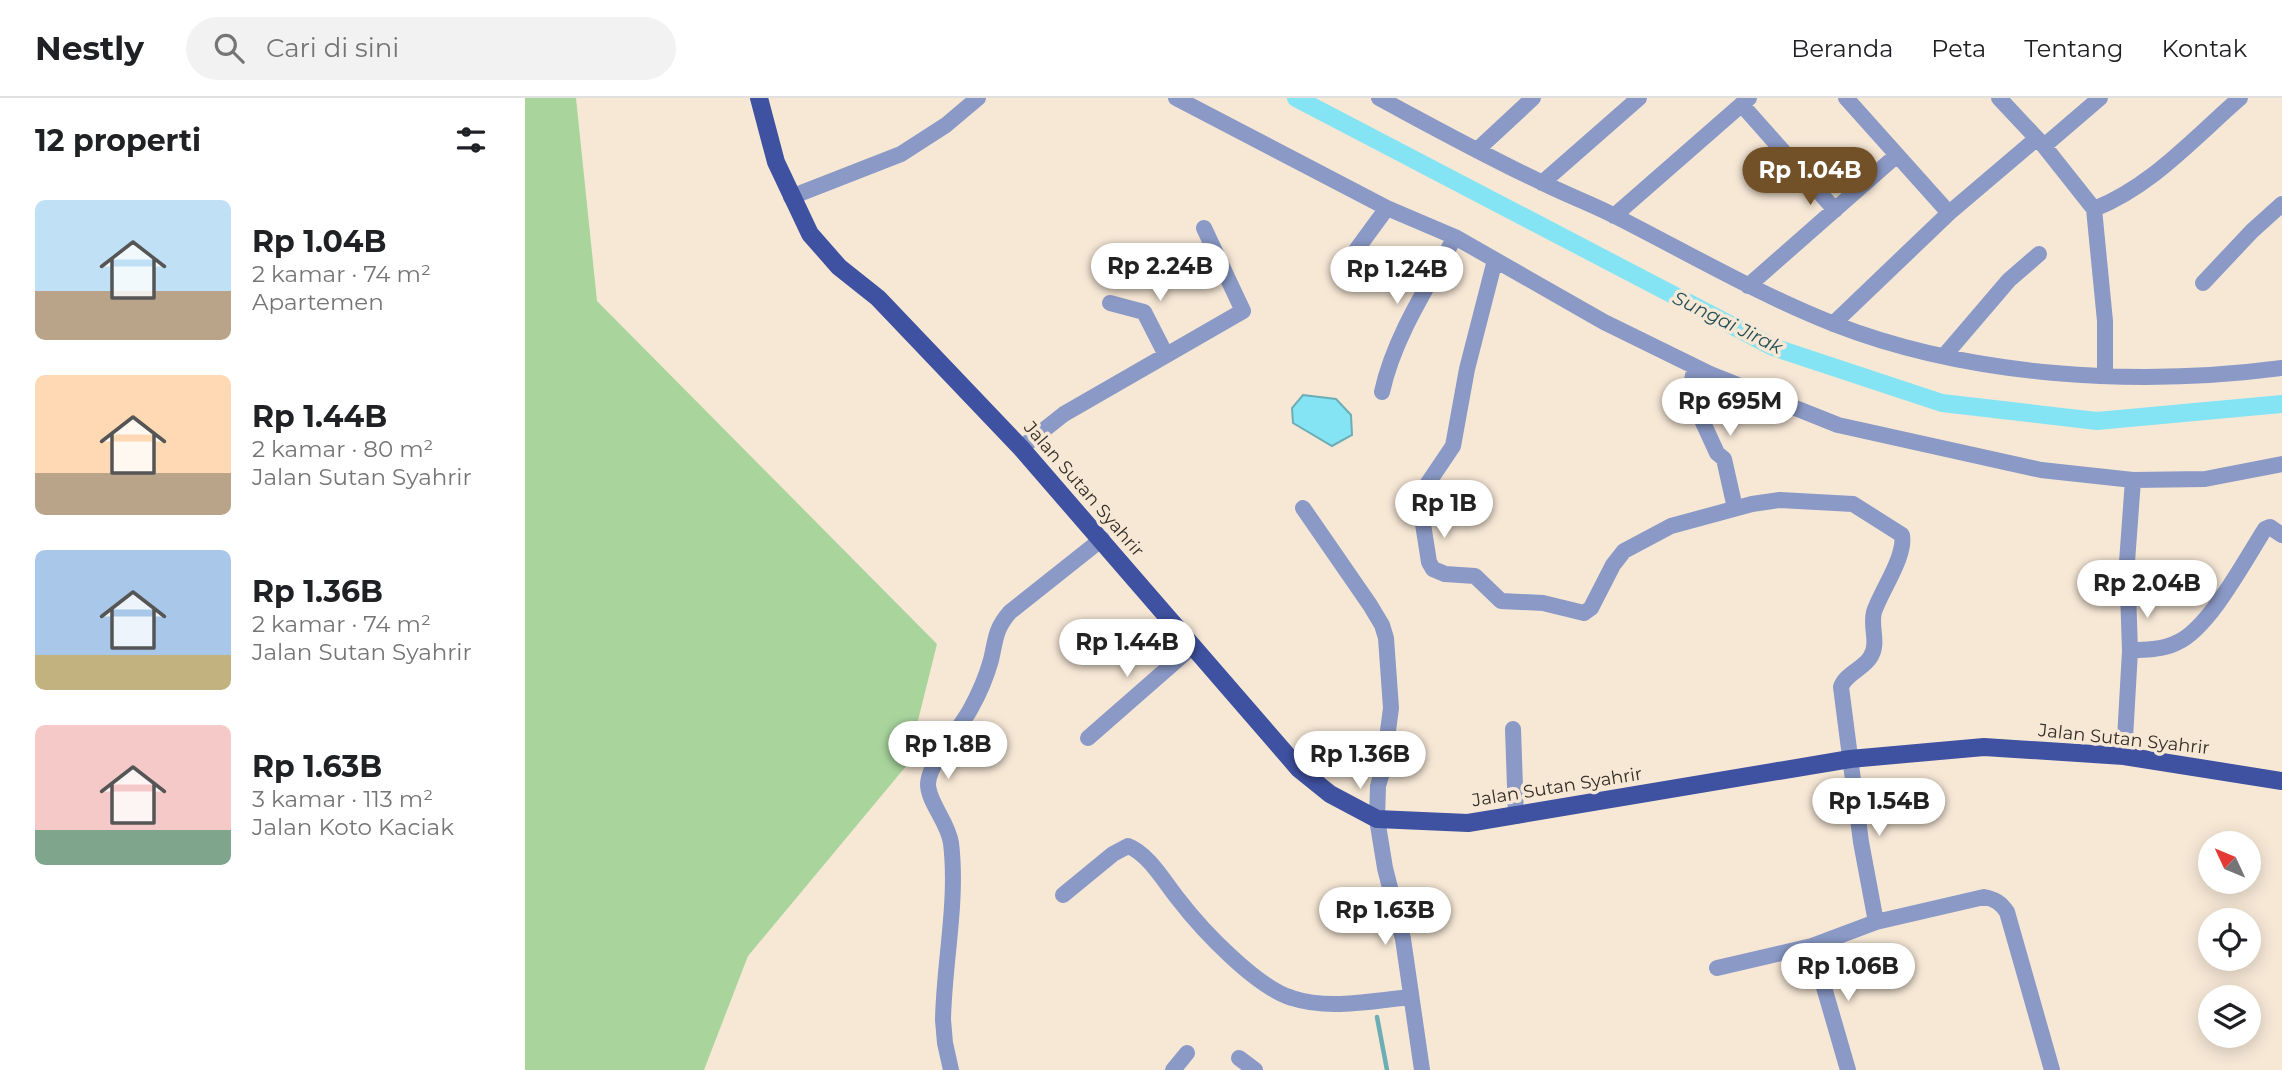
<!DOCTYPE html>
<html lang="id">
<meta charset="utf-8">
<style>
body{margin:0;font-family:Montserrat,sans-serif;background:#f2f2f2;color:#202124;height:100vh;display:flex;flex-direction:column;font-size:26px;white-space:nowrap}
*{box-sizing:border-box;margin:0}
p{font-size:23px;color:#757577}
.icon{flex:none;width:38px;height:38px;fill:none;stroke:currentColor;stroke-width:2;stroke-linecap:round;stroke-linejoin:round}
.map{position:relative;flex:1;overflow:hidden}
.drawer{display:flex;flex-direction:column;background:#fff;width:525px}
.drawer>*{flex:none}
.needle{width:46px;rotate:314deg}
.buttons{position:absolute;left:1673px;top:733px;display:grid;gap:14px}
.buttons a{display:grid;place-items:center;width:63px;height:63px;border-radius:50%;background:#fff;box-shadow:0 4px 18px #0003;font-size:35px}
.price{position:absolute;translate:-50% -60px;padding:0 16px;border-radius:24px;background:#fff;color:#222;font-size:23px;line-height:46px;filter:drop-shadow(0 2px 4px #0008)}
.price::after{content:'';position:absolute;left:50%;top:42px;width:21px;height:16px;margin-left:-10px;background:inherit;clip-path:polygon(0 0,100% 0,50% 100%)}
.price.selected{background:#725028;color:#fff}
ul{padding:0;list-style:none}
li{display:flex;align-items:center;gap:21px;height:175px;padding:0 35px}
li span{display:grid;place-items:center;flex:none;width:196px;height:140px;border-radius:10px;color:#555}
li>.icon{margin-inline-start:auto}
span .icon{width:84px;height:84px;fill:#fffc;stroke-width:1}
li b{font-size:30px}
h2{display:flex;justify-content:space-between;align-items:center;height:84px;padding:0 35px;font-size:30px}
header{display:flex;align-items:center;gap:42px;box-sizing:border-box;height:98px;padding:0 35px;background:#fff;border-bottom:2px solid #e0e0e0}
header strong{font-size:33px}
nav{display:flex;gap:38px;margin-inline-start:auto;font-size:24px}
.search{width:490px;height:63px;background:#f2f2f2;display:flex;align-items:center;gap:18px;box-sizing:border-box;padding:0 24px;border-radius:38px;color:#757577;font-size:26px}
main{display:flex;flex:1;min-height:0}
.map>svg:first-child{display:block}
</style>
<header>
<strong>Nestly</strong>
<div class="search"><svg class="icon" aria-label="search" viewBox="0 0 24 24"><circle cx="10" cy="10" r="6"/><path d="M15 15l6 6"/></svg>Cari di sini</div>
<nav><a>Beranda</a><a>Peta</a><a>Tentang</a><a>Kontak</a></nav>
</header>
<main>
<section class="drawer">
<h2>12 properti<svg class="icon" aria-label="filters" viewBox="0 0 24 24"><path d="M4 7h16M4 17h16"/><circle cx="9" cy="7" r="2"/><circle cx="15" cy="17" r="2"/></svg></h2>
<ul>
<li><span style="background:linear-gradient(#bfe0f5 65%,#b9a48a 0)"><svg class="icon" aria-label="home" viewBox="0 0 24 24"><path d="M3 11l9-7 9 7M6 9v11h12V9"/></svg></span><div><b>Rp 1.04B</b><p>2 kamar · 74 m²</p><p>Apartemen</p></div></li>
<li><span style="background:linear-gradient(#ffd9b3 70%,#b9a48a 0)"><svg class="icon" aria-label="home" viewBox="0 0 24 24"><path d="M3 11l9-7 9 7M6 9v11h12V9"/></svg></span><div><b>Rp 1.44B</b><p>2 kamar · 80 m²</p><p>Jalan Sutan Syahrir</p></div></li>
<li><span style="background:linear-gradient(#a9c7e8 75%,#c2b280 0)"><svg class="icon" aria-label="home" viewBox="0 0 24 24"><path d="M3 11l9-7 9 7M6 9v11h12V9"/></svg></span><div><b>Rp 1.36B</b><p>2 kamar · 74 m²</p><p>Jalan Sutan Syahrir</p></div></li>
<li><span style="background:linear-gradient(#f6c9c9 75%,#7fa58c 0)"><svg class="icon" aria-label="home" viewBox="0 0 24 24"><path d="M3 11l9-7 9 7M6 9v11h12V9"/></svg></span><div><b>Rp 1.63B</b><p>3 kamar · 113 m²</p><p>Jalan Koto Kaciak</p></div></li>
</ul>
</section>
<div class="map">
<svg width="1757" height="972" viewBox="0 0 1757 972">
<rect width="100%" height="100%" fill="#f7e8d6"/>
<path fill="#a9d59d" d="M0,0H51L72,203L412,546L382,667L223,858L179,972H0Z"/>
<path fill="#84e4f4" stroke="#6cadb6" stroke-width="2" d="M778,297L811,301L826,317L827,337L807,348L768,325L767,310Z"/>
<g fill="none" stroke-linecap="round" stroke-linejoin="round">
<path stroke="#6cadb6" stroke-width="4.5" d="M852,919L862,972"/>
<path stroke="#84e4f4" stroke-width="18" d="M771,0L1248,249L1417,305L1572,323L1757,306"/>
<path stroke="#8a99c6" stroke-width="16" d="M651,0L862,110L930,139L1079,224L1185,276L1313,327L1516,372L1608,382L1680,381L1757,366
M854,0C908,29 962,59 1018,85C1042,97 1067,106 1090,118C1163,155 1233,196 1309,226C1445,279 1613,289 1757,270
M1321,0L1424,115
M1474,0L1519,48L1569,111C1627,88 1669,40 1715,0
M1217,7L1310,112
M1519,48L1575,0
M952,52L1008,0
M1017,85L1114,0
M266,99L376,56L421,27L453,0
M1569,111L1580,223V278
M1089,118L1224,0
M829,155L862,110
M970,162L942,271L928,348L899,391L895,407L904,464L908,471L920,476L950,478L976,503L1018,505L1059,515L1066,510L1088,467L1099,453L1146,428L1227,406L1255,402L1328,406L1377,437C1381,458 1356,493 1349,514C1345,529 1354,544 1346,558C1339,571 1321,575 1316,589L1336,744L1351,824
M1678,185L1727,133L1757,106
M1223,188L1372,57
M585,205L619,214L641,257
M1308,226L1424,115L1511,41
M1419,258L1484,182L1514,156
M1170,269L1164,294L1192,355L1199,361L1210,410
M857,294C869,239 903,188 930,139
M496,350L539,316L718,213L679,130
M778,410L845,507L857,527L861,540L866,610L858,671L853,688L852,721L860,770L878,841L897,972
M1605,553C1620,551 1639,552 1653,544C1685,529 1720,462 1740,431L1745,429L1757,437
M602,563L651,530
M988,631L991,718
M563,640L667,549
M1599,658L1605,553L1602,464L1608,382
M538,797L588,756L603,748C624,756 640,785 654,802C677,832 731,889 767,900C803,912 848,903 885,899
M1287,848L1323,972
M1192,870L1287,848L1351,824L1459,799C1470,801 1476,805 1482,814L1527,972
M714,960L730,972
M426,972L420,945L418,922C419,864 433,804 426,745C423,724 403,704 403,686C404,664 434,632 445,612C454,596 461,580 466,562C471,541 470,531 485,514L577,441
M648,972L662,955"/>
<path stroke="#3f51a1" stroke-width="18" d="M234,0L251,64L285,136L314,169L353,200L496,350L774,671L805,696L852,721L943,725L1325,661L1459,649L1599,658L1757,683"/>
</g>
<g text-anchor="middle" stroke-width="7" stroke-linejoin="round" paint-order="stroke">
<g font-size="18" fill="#332e27" stroke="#f7e8d6">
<text transform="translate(559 391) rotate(49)" y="6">Jalan Sutan Syahrir</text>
<text transform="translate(1599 641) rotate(6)" y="6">Jalan Sutan Syahrir</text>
<text transform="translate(1032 689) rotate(-9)" y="6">Jalan Sutan Syahrir</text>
</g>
<g font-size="19" font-style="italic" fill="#265158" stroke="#f7e8d6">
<text transform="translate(1203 224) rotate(26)" y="7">Sungai Jirak</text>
</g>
</g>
</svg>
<div class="buttons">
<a><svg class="needle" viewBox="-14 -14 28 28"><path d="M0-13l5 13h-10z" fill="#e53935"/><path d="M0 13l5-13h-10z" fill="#757577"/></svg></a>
<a><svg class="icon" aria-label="locate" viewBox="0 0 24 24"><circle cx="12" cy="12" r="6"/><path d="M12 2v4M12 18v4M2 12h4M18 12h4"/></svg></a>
<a><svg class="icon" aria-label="layers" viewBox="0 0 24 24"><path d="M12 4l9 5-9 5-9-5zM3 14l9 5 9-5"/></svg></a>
</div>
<b class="price selected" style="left:1285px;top:109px">Rp 1.04B</b>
<b class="price" style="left:635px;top:205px">Rp 2.24B</b>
<b class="price" style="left:872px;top:208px">Rp 1.24B</b>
<b class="price" style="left:1205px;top:340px">Rp 695M</b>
<b class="price" style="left:919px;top:442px">Rp 1B</b>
<b class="price" style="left:1622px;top:522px">Rp 2.04B</b>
<b class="price" style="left:602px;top:581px">Rp 1.44B</b>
<b class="price" style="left:423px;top:683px">Rp 1.8B</b>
<b class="price" style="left:835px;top:693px">Rp 1.36B</b>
<b class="price" style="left:1354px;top:740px">Rp 1.54B</b>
<b class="price" style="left:860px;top:849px">Rp 1.63B</b>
<b class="price" style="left:1323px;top:905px">Rp 1.06B</b>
</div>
</main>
